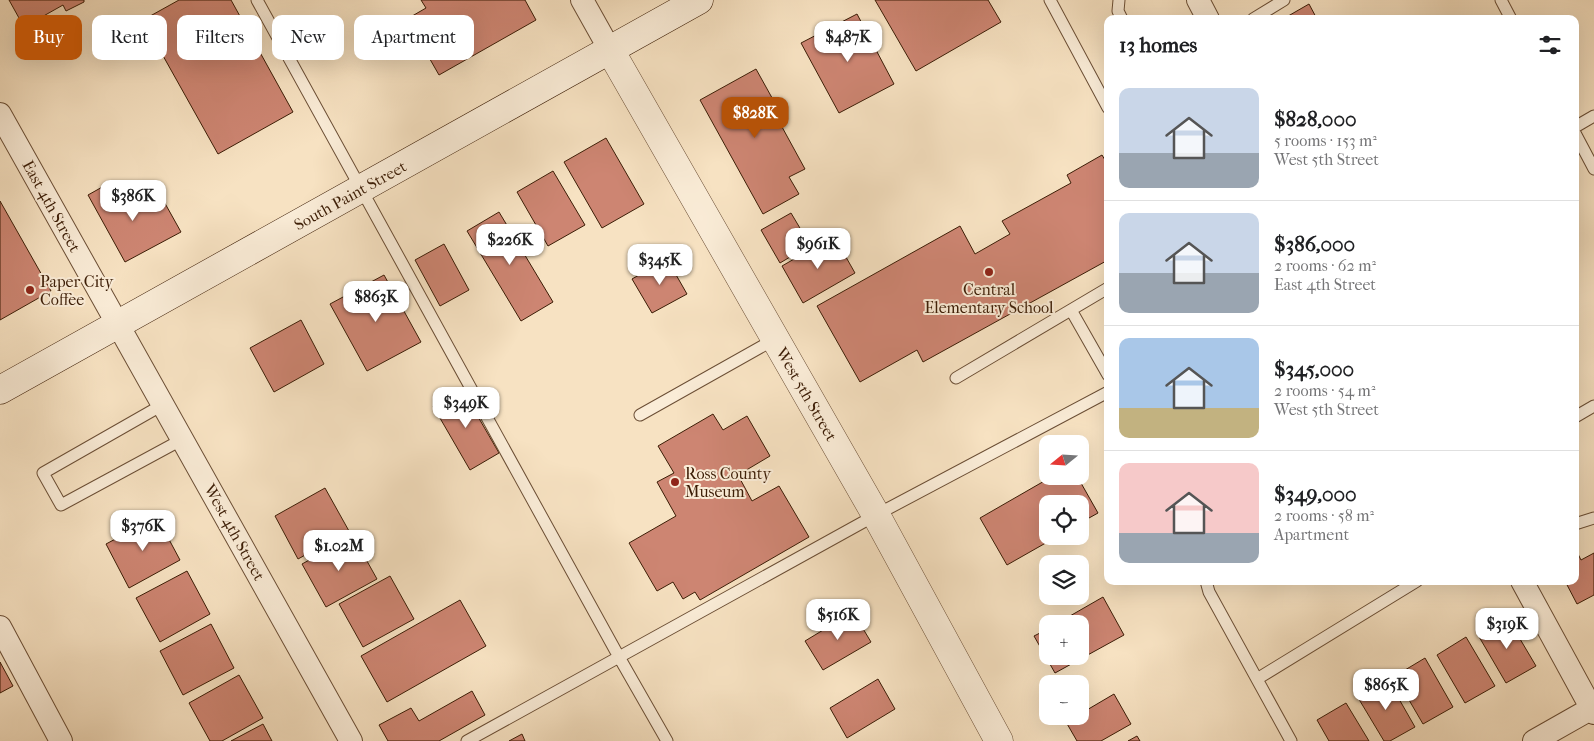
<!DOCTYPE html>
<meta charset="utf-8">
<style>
body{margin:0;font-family:"IM FELL French Canon",serif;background:#f6f6f6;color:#202124;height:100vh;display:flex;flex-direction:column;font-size:19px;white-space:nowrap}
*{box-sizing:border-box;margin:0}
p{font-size:16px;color:#757577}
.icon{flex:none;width:28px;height:28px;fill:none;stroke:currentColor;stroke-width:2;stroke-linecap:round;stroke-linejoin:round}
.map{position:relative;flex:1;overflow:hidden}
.details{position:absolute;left:1104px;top:15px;width:475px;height:570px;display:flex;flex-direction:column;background:#fff;border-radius:10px;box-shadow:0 5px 20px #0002}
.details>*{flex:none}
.banner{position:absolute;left:15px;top:15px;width:475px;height:45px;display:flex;gap:10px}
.needle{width:32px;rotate:252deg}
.controls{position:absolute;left:1039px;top:435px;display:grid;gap:10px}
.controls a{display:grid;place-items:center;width:50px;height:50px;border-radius:10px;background:#fff;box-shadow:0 5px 20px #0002;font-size:25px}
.price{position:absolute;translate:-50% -42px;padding:0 11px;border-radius:10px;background:#fff;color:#222;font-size:16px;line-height:32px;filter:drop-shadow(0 1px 2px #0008)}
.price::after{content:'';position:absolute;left:50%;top:30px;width:15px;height:11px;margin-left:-8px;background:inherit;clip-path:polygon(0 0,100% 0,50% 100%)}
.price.active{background:#b45309;color:#fff}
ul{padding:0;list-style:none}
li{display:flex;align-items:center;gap:15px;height:125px;padding:0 15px}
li+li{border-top:1px solid #e0e0e0}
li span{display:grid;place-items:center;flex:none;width:140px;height:100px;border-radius:10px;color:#555}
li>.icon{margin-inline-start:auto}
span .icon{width:60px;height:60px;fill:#fffc;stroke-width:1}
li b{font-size:21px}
h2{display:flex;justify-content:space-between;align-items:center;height:60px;padding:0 15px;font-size:21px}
.pill{padding:0 18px;border-radius:10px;background:#fff;box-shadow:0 5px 20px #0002;font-size:18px;line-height:45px}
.pill.active{background:#b45309;color:#fff}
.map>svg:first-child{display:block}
</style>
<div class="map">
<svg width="1594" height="741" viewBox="0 0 1594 741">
<rect width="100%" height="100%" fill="#f7e2c2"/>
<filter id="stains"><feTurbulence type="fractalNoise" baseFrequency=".004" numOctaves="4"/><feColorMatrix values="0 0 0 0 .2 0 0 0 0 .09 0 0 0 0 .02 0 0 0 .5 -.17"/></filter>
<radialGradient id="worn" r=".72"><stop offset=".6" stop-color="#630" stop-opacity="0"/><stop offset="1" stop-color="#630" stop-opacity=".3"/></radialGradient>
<path fill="#cd8572" stroke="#3c1d06" d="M9,0H84V2L66,11L63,5L24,27Z
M179,0H231L293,112L218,154L143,20Z
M421,0H525L536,20L439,75L407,19L426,8Z
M875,0H988L1001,22L916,71Z
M1309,4L1317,19H1283Z
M857,14L894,84L839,113L801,43Z
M756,69L781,114L776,116L805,169L789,177L799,194L763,214L700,100Z
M606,138L644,204L602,228L564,162Z
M1102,155L1108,165V245L1106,246L1108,249V260L923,362L917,350L860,382L817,306L960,226L975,254L1010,234L1002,221L1071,183L1067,175Z
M553,171L585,225L548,246L517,192Z
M113,181L132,215L162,198L181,232L125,262L88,195Z
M0,201L51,291L0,320Z
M499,212L553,302L521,321L467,231Z
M791,213L810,245L780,263L761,230Z
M834,236L855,273L803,303L782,266Z
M444,244L469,290L440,306L415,260Z
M667,259L687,294L652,313L632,279Z
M384,275L421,342L367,371L330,304Z
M301,320L324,364L274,392L250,348Z
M462,389L499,453L470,470L433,406Z
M713,414L723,430L747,416L770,456L738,475L752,501L779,486L809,537L700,600L695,592L683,599L673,582L657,591L629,543L676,516L657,482L674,473L658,446Z
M1053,476H1077L1098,513L1080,523V504H1048V536H1058L1007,565L980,518Z
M325,488L349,531L298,559L275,516Z
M157,517L180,560L129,588L106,544Z
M353,536L377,579L326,607L302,564Z
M1575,548L1581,560L1594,553V595L1577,604L1565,581H1575Z
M187,571L210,614L160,642L136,598Z
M390,576L414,619L363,647L339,604Z
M1103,597L1124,635L1055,673L1034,636L1048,629V656H1080V624H1056Z
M460,600L486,646L387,702L361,656Z
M853,612L871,642L823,670L805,641Z
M1507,617L1536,666L1506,683L1478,635Z
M211,624L234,668L183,695L160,651Z
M1466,637L1495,686L1465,703L1437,655Z
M1425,658L1453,707L1423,724L1395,676Z
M0,662L13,686L0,693Z
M239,675L263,718L222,741H210L189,703Z
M1387,678L1415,727L1390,741H1384L1357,696Z
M878,679L895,709L847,738L830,708Z
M472,691L485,715L439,741H388L379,725L411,708L419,721Z
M1114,694L1131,724L1101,741H1077L1066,722L1075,716H1080V714Z
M1346,703L1369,741H1329L1317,720Z
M263,724L272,741H231Z
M522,734L525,741H509Z
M1137,736L1140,741H1128Z"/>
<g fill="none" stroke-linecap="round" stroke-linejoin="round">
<g stroke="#6b4e35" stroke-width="13">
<path id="service" d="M257,0L619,657L667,741
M1050,0L1108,108
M1119,0L1118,11L1122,19
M1501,0L1511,19
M1253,19L1284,0
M1575,127L1594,116
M1575,133L1594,169
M1071,310L1108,375
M956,378L1108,288
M164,404L43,473L61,505L183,439
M640,415L775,339
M1575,417L1594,406
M1575,524L1594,518
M1206,581L1209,592L1291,741
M1257,679L1417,581
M467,741L876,515L1108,392"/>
</g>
<g stroke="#6b4e35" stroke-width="24">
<path id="minor" d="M582,0L610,50
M1198,0L1208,19
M0,114L351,741
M1522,581L1594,713
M0,627L61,741
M1534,741L1594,707"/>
</g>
<g stroke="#6b4e35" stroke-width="29">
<path id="tertiary" d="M610,50L876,515L999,741"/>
</g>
<g stroke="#3c1d06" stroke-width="29">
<path id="secondary" d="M0,390L699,0"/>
</g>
<use href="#service" stroke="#faecd7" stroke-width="11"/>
<use href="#minor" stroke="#faecd7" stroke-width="22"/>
<use href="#tertiary" stroke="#faecd7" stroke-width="28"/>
<use href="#secondary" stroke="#faecd7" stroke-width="28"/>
</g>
<g fill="#8f2418" stroke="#faecd7" stroke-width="2">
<circle cx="989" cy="272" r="5"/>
<circle cx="30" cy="290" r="5"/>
<circle cx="675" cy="482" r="5"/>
</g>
<g text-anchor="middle" stroke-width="4" stroke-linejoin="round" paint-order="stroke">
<g font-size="16" fill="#3c1d06" stroke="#faecd7">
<text transform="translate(350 195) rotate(-29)" y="6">South Paint Street</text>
<text transform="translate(52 206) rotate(61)" y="6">East 4th Street</text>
<text transform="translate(807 394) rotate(60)" y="6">West 5th Street</text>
<text transform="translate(235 532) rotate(61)" y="6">West 4th Street</text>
</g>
<g font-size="16" fill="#3c1d06" stroke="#faecd7" text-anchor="start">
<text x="40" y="287">Paper City<tspan x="40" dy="18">Coffee</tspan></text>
<text x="989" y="295" text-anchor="middle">Central<tspan x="989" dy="18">Elementary School</tspan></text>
<text x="685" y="479">Ross County<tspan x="685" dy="18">Museum</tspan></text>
</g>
</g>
<rect width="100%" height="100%" filter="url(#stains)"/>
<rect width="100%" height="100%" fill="url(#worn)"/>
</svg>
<div class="controls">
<a><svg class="needle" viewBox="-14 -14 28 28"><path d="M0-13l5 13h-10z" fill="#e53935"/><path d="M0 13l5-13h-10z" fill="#757577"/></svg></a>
<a><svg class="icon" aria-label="locate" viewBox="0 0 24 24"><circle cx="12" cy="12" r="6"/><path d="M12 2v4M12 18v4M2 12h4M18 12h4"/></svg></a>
<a><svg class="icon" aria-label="layers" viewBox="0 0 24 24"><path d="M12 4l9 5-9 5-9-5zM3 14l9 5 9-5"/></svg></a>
<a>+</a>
<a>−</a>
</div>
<b class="price" style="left:848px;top:63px">$487K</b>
<b class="price active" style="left:755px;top:139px">$828K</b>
<b class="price" style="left:133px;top:222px">$386K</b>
<b class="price" style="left:510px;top:266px">$226K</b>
<b class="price" style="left:818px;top:270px">$961K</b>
<b class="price" style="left:660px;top:286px">$345K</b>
<b class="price" style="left:376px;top:323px">$863K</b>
<b class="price" style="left:466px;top:429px">$349K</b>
<b class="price" style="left:143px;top:552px">$376K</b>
<b class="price" style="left:339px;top:572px">$1.02M</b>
<b class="price" style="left:838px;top:641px">$516K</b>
<b class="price" style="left:1507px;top:650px">$319K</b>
<b class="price" style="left:1386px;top:711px">$865K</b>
<div class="banner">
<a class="pill active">Buy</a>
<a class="pill">Rent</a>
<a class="pill">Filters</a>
<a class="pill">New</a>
<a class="pill">Apartment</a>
</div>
<section class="details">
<h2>13 homes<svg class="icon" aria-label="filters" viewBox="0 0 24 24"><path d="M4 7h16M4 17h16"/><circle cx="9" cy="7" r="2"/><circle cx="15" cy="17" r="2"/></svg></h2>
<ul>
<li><span style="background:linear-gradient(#c9d6e8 65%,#9aa5b1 0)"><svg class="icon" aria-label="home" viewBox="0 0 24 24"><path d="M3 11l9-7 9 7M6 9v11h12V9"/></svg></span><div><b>$828,000</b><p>5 rooms · 153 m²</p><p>West 5th Street</p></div></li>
<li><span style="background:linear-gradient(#c9d6e8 60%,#9aa5b1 0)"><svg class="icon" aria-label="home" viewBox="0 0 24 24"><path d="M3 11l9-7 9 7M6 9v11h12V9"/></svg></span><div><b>$386,000</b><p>2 rooms · 62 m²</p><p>East 4th Street</p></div></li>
<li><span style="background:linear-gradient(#a9c7e8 70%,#c2b280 0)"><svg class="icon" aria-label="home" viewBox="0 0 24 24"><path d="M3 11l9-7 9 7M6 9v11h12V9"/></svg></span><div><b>$345,000</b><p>2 rooms · 54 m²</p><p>West 5th Street</p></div></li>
<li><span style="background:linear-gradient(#f6c9c9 70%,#9aa5b1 0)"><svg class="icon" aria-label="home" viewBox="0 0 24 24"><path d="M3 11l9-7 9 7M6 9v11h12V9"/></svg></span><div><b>$349,000</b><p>2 rooms · 58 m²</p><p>Apartment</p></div></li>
</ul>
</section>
</div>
